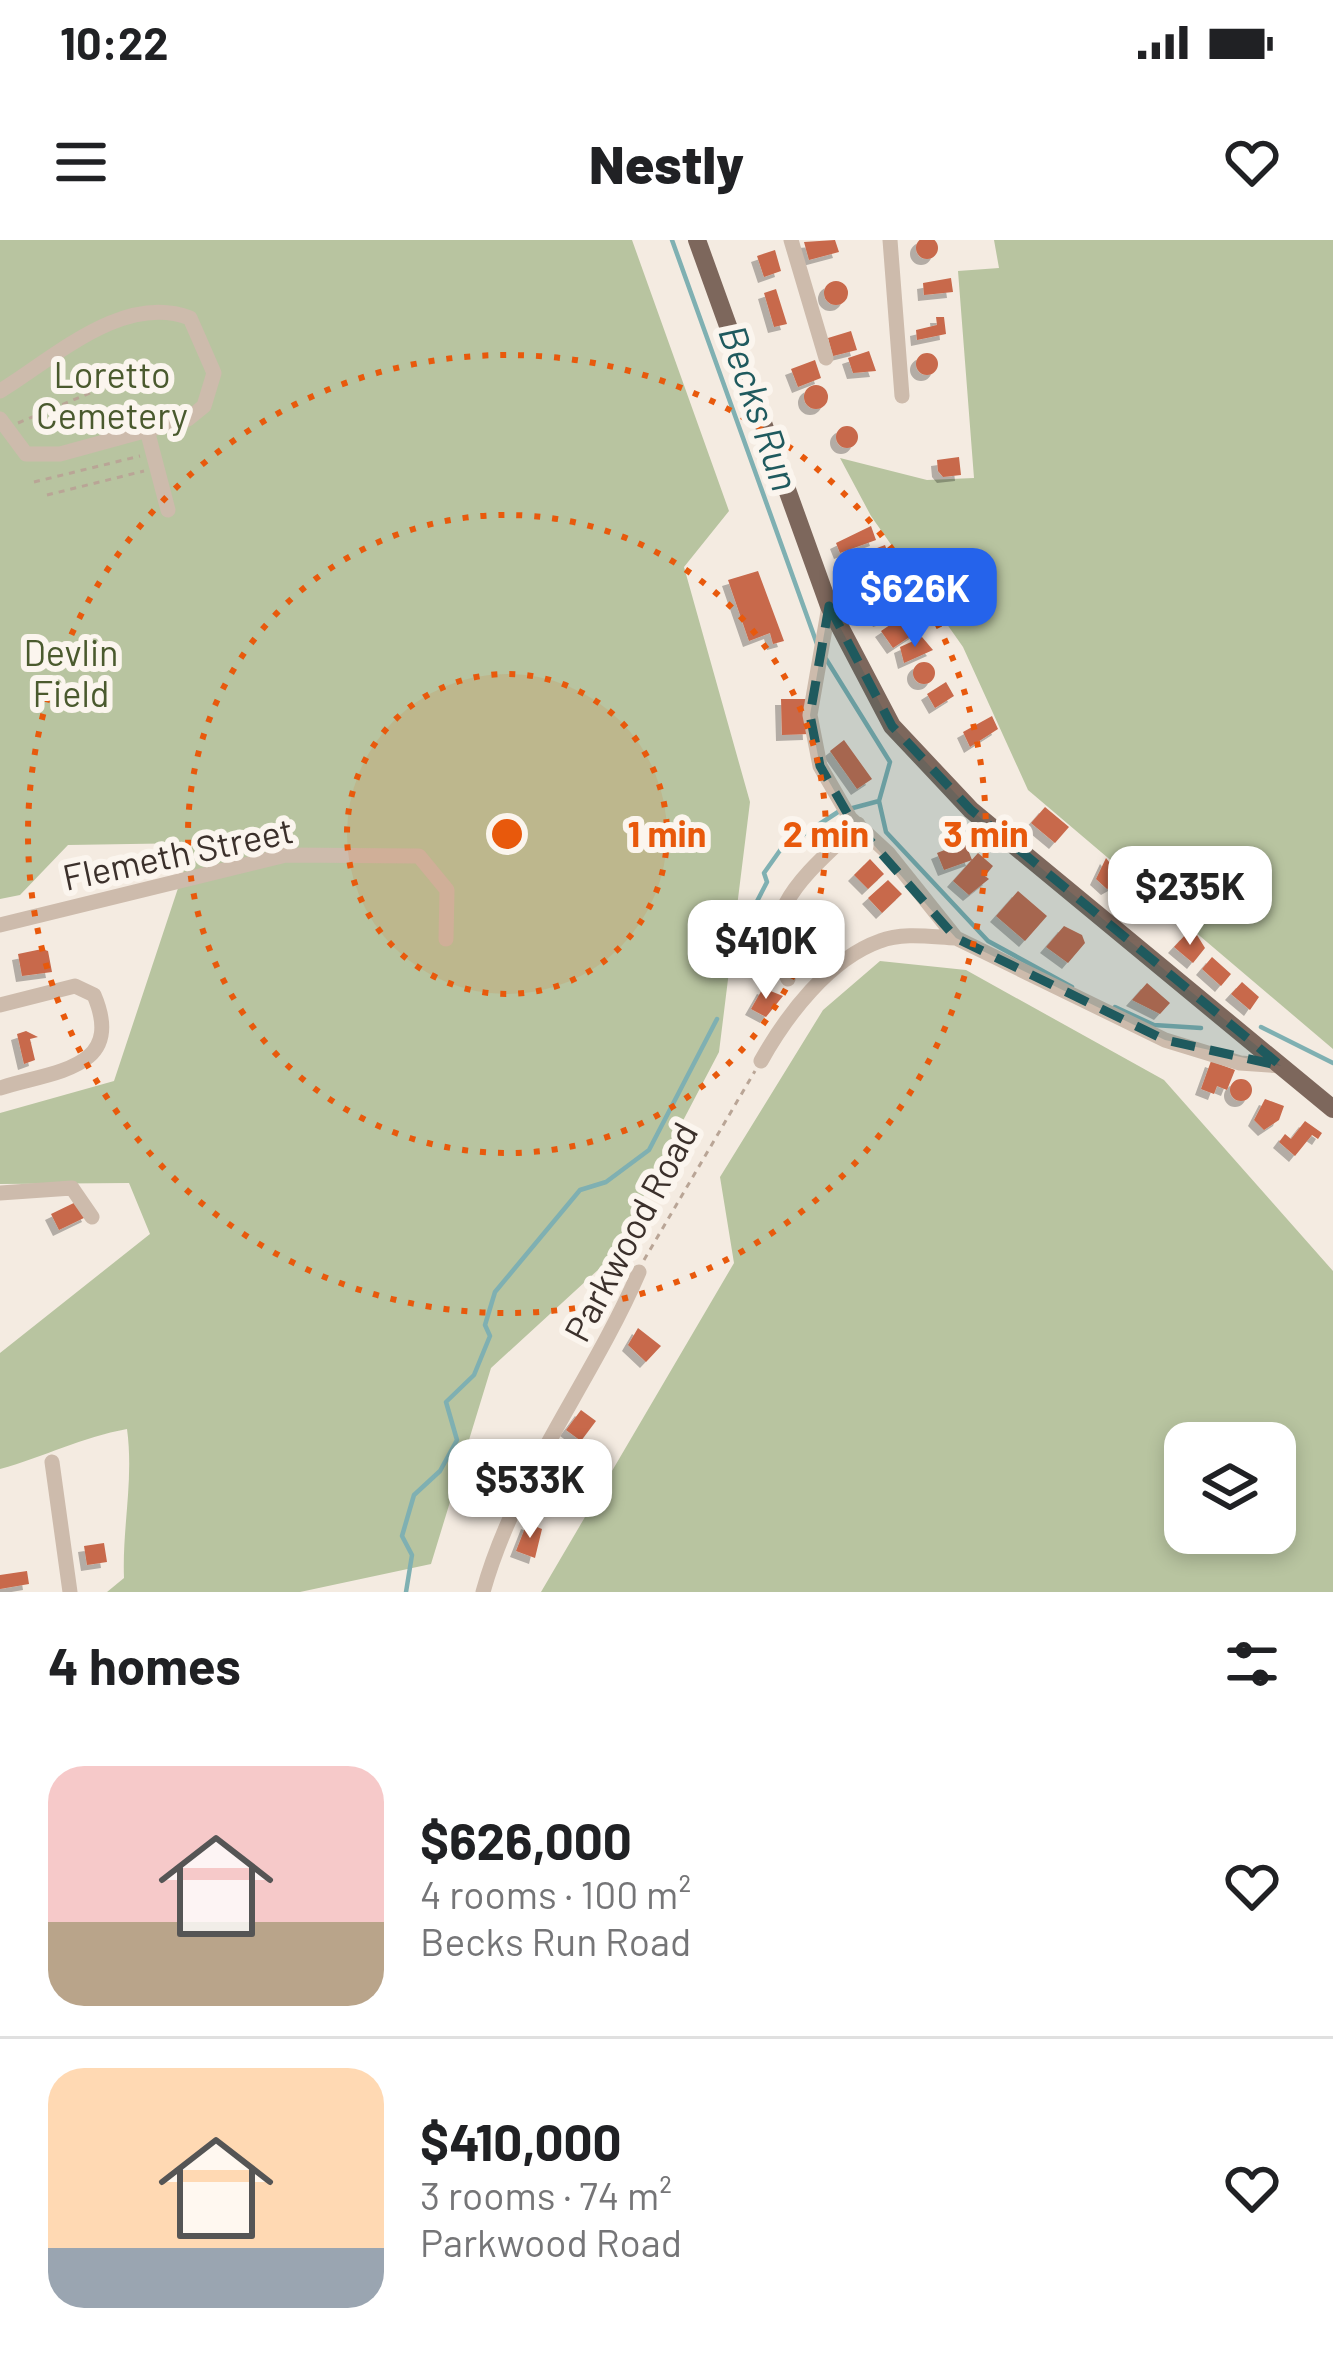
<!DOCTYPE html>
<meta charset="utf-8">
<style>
body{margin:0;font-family:Barlow,sans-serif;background:#f2f2f2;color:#202124;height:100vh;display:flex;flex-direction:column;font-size:45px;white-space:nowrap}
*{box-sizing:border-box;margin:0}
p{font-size:39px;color:#757577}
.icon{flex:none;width:66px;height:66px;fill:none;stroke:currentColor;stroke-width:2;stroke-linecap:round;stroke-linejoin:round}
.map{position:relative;height:1352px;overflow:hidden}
.details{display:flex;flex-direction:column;background:#fff;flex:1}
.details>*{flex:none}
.controls{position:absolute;left:1164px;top:1182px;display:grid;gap:24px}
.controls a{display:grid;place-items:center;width:132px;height:132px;border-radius:24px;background:#fff;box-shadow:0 6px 18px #0003;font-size:60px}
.price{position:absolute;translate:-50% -102px;padding:0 27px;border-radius:24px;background:#fff;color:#222;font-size:39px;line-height:78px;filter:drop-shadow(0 3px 6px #0008)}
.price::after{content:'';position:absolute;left:50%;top:72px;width:36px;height:27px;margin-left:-18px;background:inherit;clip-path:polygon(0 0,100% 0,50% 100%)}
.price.selected{background:#2563eb;color:#fff}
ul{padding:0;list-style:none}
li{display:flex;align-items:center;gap:36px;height:300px;padding:0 48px}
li+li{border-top:3px solid #e0e0e0}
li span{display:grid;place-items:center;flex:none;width:336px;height:240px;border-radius:36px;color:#555}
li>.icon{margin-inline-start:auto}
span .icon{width:144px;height:144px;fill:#fffc;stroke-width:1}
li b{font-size:51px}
h2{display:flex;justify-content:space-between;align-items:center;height:144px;padding:0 48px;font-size:51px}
.status{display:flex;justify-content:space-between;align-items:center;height:84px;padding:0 60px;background:#fff;direction:ltr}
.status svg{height:33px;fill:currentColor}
header{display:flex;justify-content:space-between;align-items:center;height:156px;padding:0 48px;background:#fff;font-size:54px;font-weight:800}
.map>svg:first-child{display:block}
</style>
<div class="status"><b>10:22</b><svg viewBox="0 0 49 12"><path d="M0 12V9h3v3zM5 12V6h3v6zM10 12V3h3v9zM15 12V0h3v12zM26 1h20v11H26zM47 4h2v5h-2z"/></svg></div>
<header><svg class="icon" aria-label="menu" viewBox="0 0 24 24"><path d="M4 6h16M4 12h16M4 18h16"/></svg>Nestly<svg class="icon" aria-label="heart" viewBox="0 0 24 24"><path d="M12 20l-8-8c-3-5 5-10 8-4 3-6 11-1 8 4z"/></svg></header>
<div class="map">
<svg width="1333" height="1352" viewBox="0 0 1333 1352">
<defs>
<filter id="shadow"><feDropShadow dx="-6" dy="6" stdDeviation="0" flood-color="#0004"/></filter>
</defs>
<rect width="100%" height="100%" fill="#f4ebe1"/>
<path fill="#b8c4a0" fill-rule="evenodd" d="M0,0H632L729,271L684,327L750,562L719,812L611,1018L491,1128L431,1324L300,1352H107L124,1338C122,1287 134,1240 127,1189C82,1197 44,1217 0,1229V1113L150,994L129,943L0,944V873L114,841L193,603L68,605L20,655L0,659Z
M994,0H1333V809L1028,550L963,407L871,276L840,218L927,240L974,238L958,31L999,28Z
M880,721L966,730L1164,840L1333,1031V1352H541L734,1023L720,937L823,770ZM1185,1203H1275V1293H1185Z"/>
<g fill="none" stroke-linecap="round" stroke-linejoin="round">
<path stroke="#7fb0b2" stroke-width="4.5" d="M672,0L817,404
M826,419L890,522L879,561L886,592L988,701L1072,747
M849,569L879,561
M743,727L753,669L767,642L764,633L781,609L838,572
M1115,767L1154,785L1201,788
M1261,787L1333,823
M406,1352L412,1315L402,1296L414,1255L440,1231L457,1200L446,1162L474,1135L490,1096L485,1085L495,1052L580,950L606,942L649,910L717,779"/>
</g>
<path fill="#c8694b" filter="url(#shadow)" d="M916 8a11 11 0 1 1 22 0a11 11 0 1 1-22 0Z
M835,0L839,12L809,20L804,2Z
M775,10L781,31L764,37L757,16Z
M951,38L953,52L924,55L923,43Z
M824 53a12 12 0 1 1 24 0a12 12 0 1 1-24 0Z
M776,49L787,84L774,87L764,53Z
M936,77H944L946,94L917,100L916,90L937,85Z
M851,91L857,110L833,116L828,98Z
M869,111L876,131L853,133L848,118Z
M916 124a11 11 0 1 1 22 0a11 11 0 1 1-22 0Z
M815,120L821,138L798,147L791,129Z
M804 157a12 12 0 1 1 24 0a12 12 0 1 1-24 0Z
M836 197a11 11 0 1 1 22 0a11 11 0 1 1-22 0Z
M959,217L961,235L943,237L938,231L937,220Z
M871,286L876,300L840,313L836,303Z
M885,305L897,339L861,352L848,319Z
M758,331L784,401L773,404L770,393L749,401L728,340Z
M901,349L909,363L901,367L904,373L879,381L870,364Z
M912,370L923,388L893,408L881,391Z
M922,397L933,410L904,423L900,407Z
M913 433a11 11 0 1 1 22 0a11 11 0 1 1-22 0Z
M946,442L954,456L935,468L927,454Z
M781,459H807L809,494L782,495Z
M992,476L998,489L970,507L963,492Z
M844,500L872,539L857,549L830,511Z
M1045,567L1069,587L1055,603L1031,583Z
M965,602L972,620L944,630L937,613Z
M978,613L993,626L985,636L989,639L969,655L953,641Z
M1106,618L1123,640L1107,649L1096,639Z
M870,619L884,634L868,649L854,635Z
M888,640L902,654L882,673L868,658Z
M1132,646L1150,657L1137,675L1120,661Z
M1018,651L1047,676L1025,701L996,676Z
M816,664L817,688L793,690L792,666Z
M1064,686L1082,695L1085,703L1068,723L1046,707Z
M1186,694L1192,700L1197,695L1205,708L1193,723L1174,707Z
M42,709L48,711L52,732L22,736L18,714Z
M1212,717L1231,734L1221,746L1202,729Z
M1242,742L1259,757L1250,770L1231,754Z
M1147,743L1170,763L1160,774L1132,760Z
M763,748L783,756L766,777L751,769Z
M26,791L38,797L30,799L35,820L24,824L17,794Z
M1211,821L1235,830L1227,850L1217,846L1214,854L1201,849Z
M1230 850a11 11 0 1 1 22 0a11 11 0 1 1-22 0Z
M1265,859L1284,866L1279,880L1264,890L1254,880Z
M1305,881L1322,893L1318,899L1312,895L1295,916L1279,902L1285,894L1291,899Z
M80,960L88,976L59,990L51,974Z
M638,1088L661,1106L646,1122L628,1105Z
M581,1170L596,1181L581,1201L566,1190Z
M527,1283L542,1289L535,1318L516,1311Z
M104,1303L107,1322L87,1325L84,1306Z
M27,1331L29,1344L0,1349V1335Z"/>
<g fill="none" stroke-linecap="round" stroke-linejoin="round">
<path stroke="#b9a596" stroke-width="3" stroke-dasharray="6 6" stroke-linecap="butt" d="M18,183L133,135L168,129
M34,242L140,216
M47,255L144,231
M644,1020L755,831"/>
<path stroke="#cdbbac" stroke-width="15" d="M791,0L826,118
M890,0L902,156
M0,151C54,118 124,52 190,78L214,133L204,166L188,179L60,214H26L0,179
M147,190L168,270
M829,366L810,475L820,526L850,578L888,613L956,698L1165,800L1240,823L1281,826
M0,685L286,615L419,616L447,650L446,699
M788,739C751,671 813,629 858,584
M0,765L75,746L94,755C126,830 53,831 0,848
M761,821C786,776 829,719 880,701C903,692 932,697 956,698
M0,953L72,948L92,977
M52,1222L70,1352
M483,1352C515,1237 592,1141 639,1032"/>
<path stroke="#7d675c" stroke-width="18" d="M697,0L829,366L892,486L971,570L1333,869"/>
</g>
<path fill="#1f5a5e" fill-opacity="0.2" stroke="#1f5a5e" stroke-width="9" stroke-dasharray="24 15" stroke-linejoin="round" d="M829,366L892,486L971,570L1281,826L1165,800L956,698L850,578L820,526L810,475Z"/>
<circle cx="507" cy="594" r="160" fill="#e8590c" fill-opacity=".12"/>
<g fill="none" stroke="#e8590c" stroke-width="6" stroke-dasharray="6 12">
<circle cx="507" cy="594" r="160"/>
<circle cx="507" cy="594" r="319"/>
<circle cx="507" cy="594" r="479"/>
</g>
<g text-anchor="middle" stroke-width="12" stroke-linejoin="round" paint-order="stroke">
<g font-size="36" fill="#4a5a2e" stroke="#fbf5ee">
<text x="112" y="148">Loretto<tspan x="112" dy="41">Cemetery</tspan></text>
<text x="71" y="426">Devlin<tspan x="71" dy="41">Field</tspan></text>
</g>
<g font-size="36" fill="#3b302b" stroke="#fbf5ee">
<text transform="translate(178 614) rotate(-12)" y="13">Flemeth Street</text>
<text transform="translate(631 992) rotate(-62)" y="13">Parkwood Road</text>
</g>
<g font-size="39" font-style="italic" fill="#1f5a5e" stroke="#fbf5ee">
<text transform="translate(759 168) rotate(71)" y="14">Becks Run</text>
</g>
</g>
<circle cx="507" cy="594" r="18" fill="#e8590c" stroke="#fbf5ee" stroke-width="6"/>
<g font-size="36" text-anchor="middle" font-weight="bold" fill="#e8590c" stroke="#fbf5ee" stroke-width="12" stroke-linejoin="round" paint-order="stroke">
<text x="667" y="607">1 min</text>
<text x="826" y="607">2 min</text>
<text x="986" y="607">3 min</text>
</g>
</svg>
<div class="controls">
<a><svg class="icon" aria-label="layers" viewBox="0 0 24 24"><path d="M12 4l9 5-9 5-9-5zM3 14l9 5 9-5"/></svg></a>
</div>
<b class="price selected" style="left:915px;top:410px">$626K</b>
<b class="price" style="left:1190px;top:708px">$235K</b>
<b class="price" style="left:766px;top:762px">$410K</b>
<b class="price" style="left:530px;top:1301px">$533K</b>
</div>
<section class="details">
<h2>4 homes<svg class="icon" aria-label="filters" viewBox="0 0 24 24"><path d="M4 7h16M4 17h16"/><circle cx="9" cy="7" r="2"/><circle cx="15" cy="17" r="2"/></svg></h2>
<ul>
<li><span style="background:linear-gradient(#f6c9c9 65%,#b9a48a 0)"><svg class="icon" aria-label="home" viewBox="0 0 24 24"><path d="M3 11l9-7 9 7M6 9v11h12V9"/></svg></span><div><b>$626,000</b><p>4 rooms · 100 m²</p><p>Becks Run Road</p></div><svg class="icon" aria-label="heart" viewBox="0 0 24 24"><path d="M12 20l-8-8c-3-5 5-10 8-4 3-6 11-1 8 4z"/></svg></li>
<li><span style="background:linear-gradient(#ffd9b3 75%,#9aa5b1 0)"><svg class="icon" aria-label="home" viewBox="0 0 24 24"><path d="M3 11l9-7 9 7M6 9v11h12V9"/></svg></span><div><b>$410,000</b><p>3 rooms · 74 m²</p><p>Parkwood Road</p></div><svg class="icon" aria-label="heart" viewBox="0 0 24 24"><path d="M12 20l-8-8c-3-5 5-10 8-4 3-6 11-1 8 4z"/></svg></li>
</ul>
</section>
